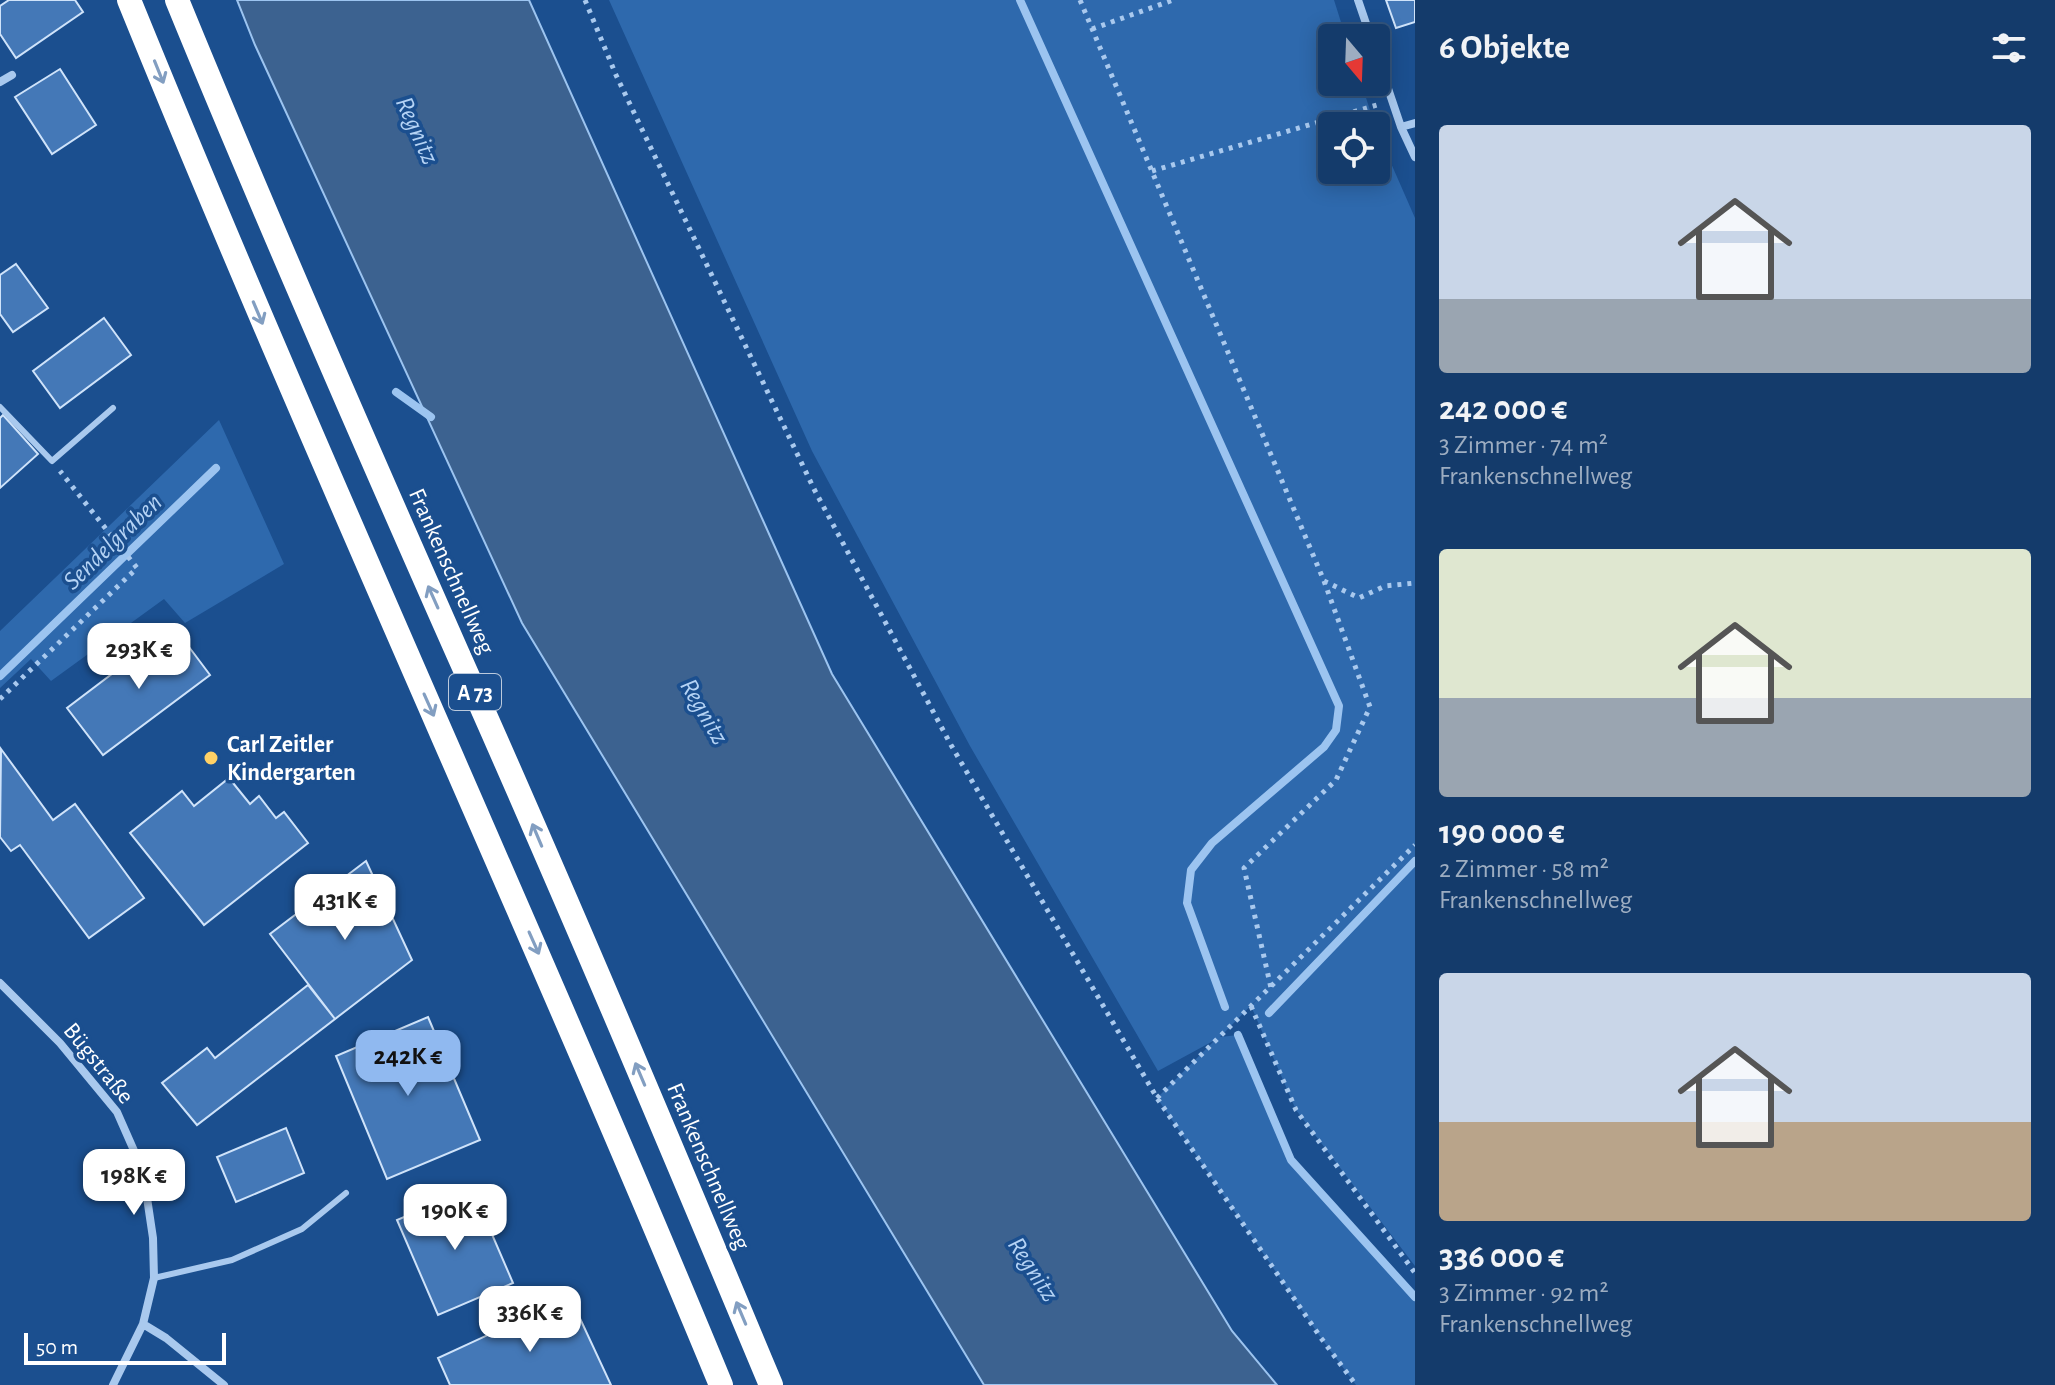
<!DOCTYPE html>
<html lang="de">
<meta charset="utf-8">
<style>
body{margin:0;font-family:"Alegreya Sans",sans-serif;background:#214673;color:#f1f3f6;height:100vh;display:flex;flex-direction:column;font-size:30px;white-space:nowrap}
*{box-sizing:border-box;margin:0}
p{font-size:26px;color:#9dadc1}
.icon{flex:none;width:44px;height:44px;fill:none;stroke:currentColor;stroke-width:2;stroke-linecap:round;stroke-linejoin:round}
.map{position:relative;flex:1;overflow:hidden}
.drawer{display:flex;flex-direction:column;background:#143b6b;width:640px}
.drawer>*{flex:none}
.needle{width:52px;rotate:161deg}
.tools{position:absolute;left:1318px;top:24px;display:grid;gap:16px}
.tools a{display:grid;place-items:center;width:72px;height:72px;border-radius:8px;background:#143b6b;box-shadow:0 4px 20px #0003,0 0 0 2px #33557e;font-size:40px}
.scale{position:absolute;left:24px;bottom:20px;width:202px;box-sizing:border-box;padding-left:8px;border:4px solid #fff;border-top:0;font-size:22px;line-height:28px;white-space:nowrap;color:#fff;-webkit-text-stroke:6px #1b4f8f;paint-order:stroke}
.price{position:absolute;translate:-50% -68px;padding:0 18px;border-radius:16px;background:#fff;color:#222;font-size:26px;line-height:52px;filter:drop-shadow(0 2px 4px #0008)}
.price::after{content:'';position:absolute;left:50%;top:48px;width:24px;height:18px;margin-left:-12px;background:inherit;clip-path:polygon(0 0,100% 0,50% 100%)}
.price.selected{background:#90b9f0;color:#111}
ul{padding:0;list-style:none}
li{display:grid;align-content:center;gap:16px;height:424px;padding:0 24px}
li span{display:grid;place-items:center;height:248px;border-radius:8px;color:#555}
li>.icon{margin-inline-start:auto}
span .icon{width:144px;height:144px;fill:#fffc;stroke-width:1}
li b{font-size:34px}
h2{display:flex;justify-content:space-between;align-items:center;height:96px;padding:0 24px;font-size:34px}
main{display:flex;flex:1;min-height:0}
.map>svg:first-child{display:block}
</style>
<main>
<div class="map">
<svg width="1415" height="1385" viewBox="0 0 1415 1385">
<rect width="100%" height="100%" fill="#1b4f8f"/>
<path fill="#2e69ad" d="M609,0H1334L1346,38H1332V82H1361L1375,126H1332V170H1376V129L1415,218V1266L1296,1110L1251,1006L1276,980L1220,1037L1238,1035L1291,1160L1415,1297V1385H1356L1321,1338L1157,1098L1215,1040L1158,1071L970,746L812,451Z
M219,420L284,564L185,623L164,599L51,681L31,659L0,688V631Z"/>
<path fill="#3c6290" stroke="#9cc4f0" stroke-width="2" d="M237,0H529L832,674L1232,1331L1277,1385H984L522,623L255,45Z"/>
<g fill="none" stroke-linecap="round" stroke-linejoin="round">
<path stroke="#9cc4f0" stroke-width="8" d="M1020,0L1339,706L1336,730L1324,747L1212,843L1191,870L1187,903L1225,1007
M396,392L431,417
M0,676L216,468
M1269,1013L1415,861
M1238,1035L1291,1160L1415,1297"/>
</g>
<path fill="#4478b7" stroke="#cfe3fa" stroke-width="2" d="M9,0H75L83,12L16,58L0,34V6Z
M1386,0H1415V22L1396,28Z
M60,69L96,125L52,154L15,97Z
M16,264L48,308L13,332L0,314V275Z
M104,318L131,355L60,408L33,371Z
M3,415L38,454L0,488V418Z
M174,627L210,675L103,755L67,708Z
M1,749L53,820L75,804L144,898L89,938L20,845L11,851L0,837Z
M229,778L250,804L259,796L276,818L284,812L308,843L204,925L130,833L182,791L194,806Z
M366,861L412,960L335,1019L270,934Z
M308,985L335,1019L197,1125L162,1083L207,1048L215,1058Z
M428,1017L480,1140L387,1179L336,1056Z
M286,1128L304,1173L236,1202L217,1157Z
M472,1188L513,1283L438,1315L397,1220Z
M570,1297L611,1385H450L438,1358Z"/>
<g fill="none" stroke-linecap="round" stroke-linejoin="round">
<path stroke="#a9c9ee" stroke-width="5" stroke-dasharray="4 6" stroke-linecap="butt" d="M585,0L616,75L814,489L951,745L1157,1098L1321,1338L1356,1385
M1080,0L1324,581L1370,707L1336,780L1244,868L1271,988
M1092,29L1173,0
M1152,171L1377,105
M1324,581L1359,598L1385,586L1415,583
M0,699L137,568L60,471
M1251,1006L1296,1110L1415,1273
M1157,1098L1415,845"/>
<path stroke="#a9c9ee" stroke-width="6" d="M0,407L52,461L113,408
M154,1278L232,1260L302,1229L346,1193"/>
<path stroke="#a9c9ee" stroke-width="8" d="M1358,0L1371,38
M1376,53L1401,127L1415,157
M0,82L12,75
M1401,127L1415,123
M0,983L60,1043L117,1112L143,1171L153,1238L154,1278L143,1324L113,1385
M143,1324L166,1338L224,1385"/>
<path stroke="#fff" stroke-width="24" d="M129,0C318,465 529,921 721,1385
M177,0C267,220 362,437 458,654C566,896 669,1141 771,1385"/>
</g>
<defs><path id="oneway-shaft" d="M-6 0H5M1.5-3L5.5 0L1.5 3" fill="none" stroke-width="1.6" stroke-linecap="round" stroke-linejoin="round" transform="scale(2)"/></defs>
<g stroke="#829ec1">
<use href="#oneway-shaft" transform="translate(159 72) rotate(68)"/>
<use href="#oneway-shaft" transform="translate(258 313) rotate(67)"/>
<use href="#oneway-shaft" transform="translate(433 597) rotate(-114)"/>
<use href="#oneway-shaft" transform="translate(429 705) rotate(66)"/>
<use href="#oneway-shaft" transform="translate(537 835) rotate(-113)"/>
<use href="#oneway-shaft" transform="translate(534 943) rotate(66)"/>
<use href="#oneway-shaft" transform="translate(640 1074) rotate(-113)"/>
<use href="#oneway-shaft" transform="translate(741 1313) rotate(-113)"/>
</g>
<circle fill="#ffd166" stroke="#1b4f8f" stroke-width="3" cx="211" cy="758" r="8"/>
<g text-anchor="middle" stroke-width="7" stroke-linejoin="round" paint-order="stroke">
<rect fill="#1b4f8f" stroke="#bbcadd" stroke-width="2" x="449" y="674" width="52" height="36" rx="6"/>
<g font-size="22" font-weight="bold" fill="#fff">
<text x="475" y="700">A 73</text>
</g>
<g font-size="24" fill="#fff" stroke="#1b4f8f">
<text transform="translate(452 571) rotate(66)" y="8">Frankenschnellweg</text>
<text transform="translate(99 1063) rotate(51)" y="8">Bügstraße</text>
<text transform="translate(709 1166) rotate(67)" y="8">Frankenschnellweg</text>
</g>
<g font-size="24" font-weight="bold" fill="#fff" stroke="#1b4f8f" text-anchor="start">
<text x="227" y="752">Carl Zeitler<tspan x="227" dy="28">Kindergarten</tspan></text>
</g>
<g font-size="26" font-style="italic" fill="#b5d3f5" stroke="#1b4f8f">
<text transform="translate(418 130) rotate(66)" y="9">Regnitz</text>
<text transform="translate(112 541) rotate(-44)" y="9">Sendelgraben</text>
<text transform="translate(705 711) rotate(60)" y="9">Regnitz</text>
<text transform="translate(1034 1269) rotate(57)" y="9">Regnitz</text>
</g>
</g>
</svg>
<div class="tools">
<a><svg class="needle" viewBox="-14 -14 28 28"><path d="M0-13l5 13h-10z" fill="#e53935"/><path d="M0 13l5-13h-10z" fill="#9dadc1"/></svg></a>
<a><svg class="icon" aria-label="locate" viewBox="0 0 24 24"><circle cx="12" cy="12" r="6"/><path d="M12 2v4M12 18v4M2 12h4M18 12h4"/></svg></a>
</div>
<div class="scale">50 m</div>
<b class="price" style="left:139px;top:691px">293K €</b>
<b class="price" style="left:345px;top:942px">431K €</b>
<b class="price selected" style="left:408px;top:1098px">242K €</b>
<b class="price" style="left:134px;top:1217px">198K €</b>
<b class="price" style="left:455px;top:1252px">190K €</b>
<b class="price" style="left:530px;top:1354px">336K €</b>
</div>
<section class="drawer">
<h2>6 Objekte<svg class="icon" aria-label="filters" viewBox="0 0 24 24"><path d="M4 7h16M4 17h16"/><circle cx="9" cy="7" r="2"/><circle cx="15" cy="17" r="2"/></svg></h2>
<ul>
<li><span style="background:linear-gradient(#c9d6e8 70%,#9aa5b1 0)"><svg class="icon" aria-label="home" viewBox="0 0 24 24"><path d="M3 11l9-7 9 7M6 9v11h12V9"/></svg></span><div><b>242 000 €</b><p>3 Zimmer · 74 m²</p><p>Frankenschnellweg</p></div></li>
<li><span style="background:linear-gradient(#dfe7d0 60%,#9aa5b1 0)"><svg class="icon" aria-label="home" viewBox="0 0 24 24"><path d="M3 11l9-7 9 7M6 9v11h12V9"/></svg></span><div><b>190 000 €</b><p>2 Zimmer · 58 m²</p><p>Frankenschnellweg</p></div></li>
<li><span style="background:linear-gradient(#c9d6e8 60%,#b9a48a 0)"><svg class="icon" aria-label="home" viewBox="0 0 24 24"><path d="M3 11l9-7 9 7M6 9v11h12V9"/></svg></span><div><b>336 000 €</b><p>3 Zimmer · 92 m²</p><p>Frankenschnellweg</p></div></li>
</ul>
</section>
</main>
